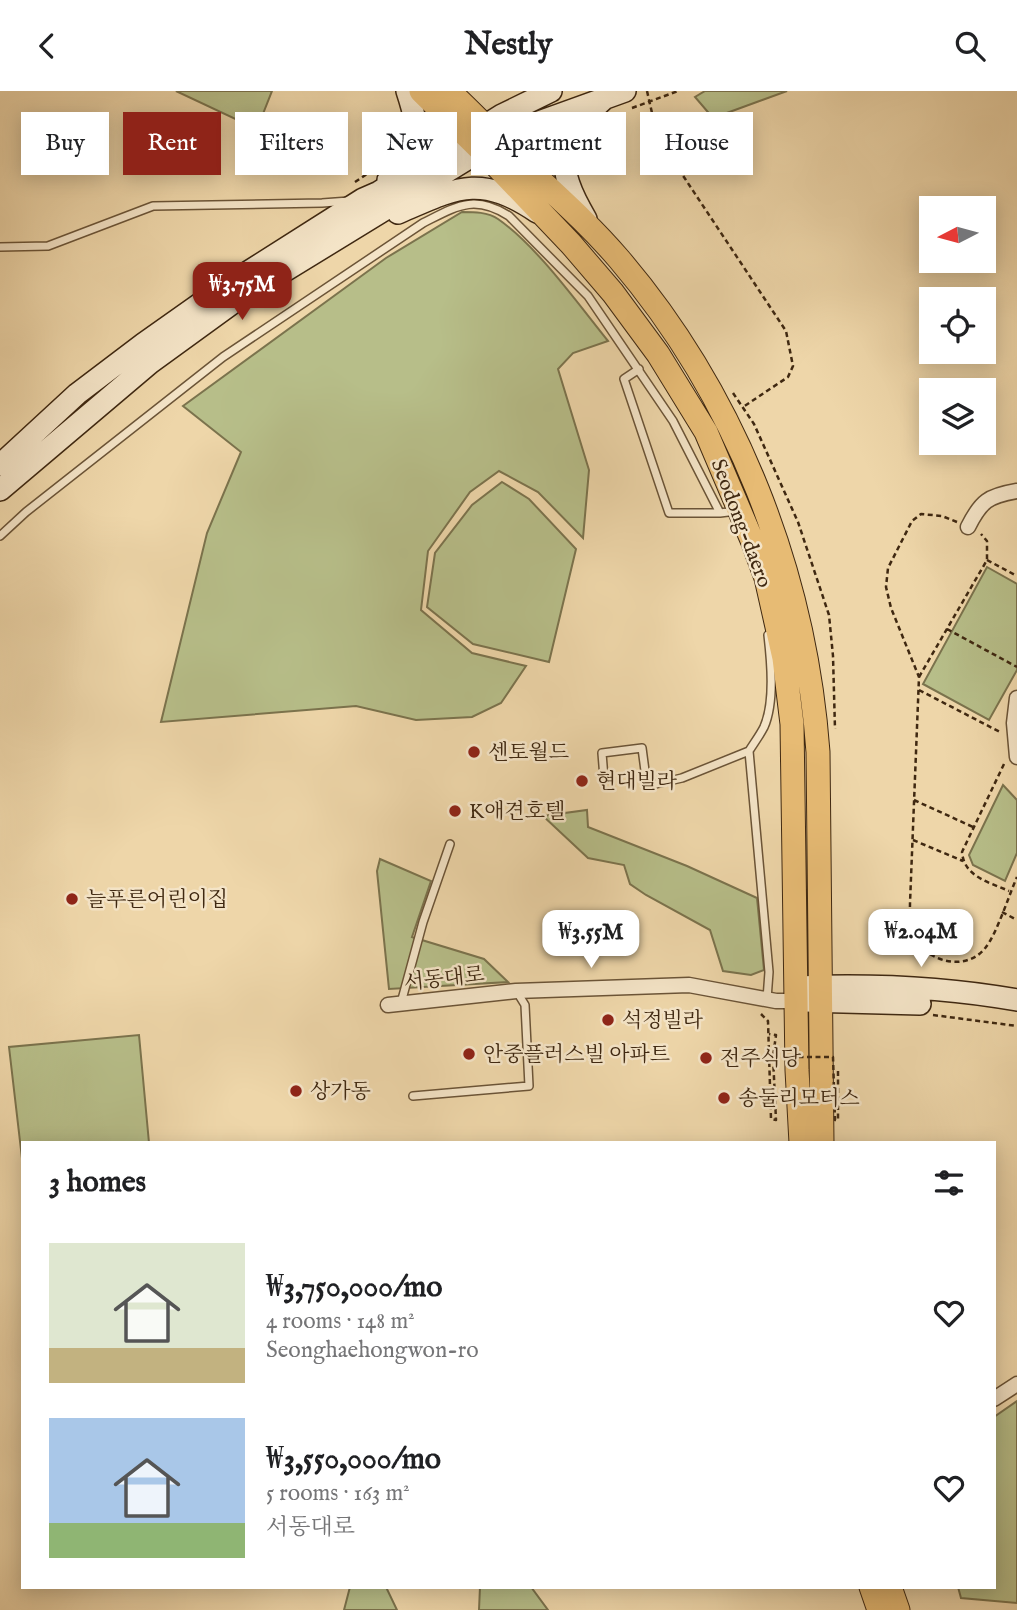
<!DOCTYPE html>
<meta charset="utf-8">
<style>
body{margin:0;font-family:"IM FELL English","Noto Serif KR",serif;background:#f2f2f2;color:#202124;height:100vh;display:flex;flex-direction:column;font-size:26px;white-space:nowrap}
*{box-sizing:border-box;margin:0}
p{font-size:23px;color:#757577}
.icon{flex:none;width:38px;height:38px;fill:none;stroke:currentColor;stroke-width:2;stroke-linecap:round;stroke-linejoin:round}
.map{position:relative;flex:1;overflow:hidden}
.details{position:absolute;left:21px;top:1050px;width:975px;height:448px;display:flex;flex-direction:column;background:#fff;border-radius:0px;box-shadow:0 4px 18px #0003}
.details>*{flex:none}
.banner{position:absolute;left:21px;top:21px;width:976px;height:63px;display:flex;gap:14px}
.needle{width:46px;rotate:264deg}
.fabs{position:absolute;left:919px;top:105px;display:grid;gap:14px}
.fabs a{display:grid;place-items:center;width:77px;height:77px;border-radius:0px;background:#fff;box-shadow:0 4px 18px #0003;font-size:35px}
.price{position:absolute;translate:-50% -60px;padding:0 16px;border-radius:14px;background:#fff;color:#222;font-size:23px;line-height:46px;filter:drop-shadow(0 2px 4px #0008)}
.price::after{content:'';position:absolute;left:50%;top:42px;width:21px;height:16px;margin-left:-10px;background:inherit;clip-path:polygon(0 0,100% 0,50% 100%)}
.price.on{background:#8f2418;color:#fff}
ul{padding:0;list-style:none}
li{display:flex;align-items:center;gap:21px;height:175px;padding:0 28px}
li span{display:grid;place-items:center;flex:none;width:196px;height:140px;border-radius:0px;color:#555}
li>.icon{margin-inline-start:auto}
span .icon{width:84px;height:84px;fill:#fffc;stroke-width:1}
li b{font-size:30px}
h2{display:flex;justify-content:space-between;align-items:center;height:84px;padding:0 28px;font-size:30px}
.pill{padding:0 24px;border-radius:0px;background:#fff;box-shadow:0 4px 18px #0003;font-size:24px;line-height:63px}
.pill.on{background:#8f2418;color:#fff}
header{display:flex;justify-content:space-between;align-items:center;height:91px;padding:0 28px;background:#fff;font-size:32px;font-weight:800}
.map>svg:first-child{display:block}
</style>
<header><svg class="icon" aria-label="back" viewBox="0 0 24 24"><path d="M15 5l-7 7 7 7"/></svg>Nestly<svg class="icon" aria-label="search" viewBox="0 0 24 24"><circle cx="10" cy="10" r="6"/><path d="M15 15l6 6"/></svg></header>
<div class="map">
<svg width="1017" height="1519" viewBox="0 0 1017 1519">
<rect width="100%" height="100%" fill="#eed6a9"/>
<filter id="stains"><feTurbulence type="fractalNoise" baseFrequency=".00286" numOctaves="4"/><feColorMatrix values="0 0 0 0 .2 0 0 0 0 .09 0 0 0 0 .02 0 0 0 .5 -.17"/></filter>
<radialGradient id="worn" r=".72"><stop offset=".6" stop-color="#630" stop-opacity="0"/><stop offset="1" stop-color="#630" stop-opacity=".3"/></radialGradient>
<path fill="#b7be89" stroke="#7b734d" stroke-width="2" d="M176,0H272L257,38Z
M705,0H787L713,27L695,6Z
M462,121C474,121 488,121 498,128C537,155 578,213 608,250L573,262L558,278L589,379L583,447L538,401L499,380L470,401L428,460L421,519L472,562L526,575L501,612L472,626L416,629L356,615L161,631L207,442L241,361L183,315L386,167Z
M502,391L529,408L576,458L549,571L473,553L427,516L435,462L472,414Z
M987,476L1017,493V579L989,629L923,593Z
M1003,694L1017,709V762L1005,790L973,774L969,764Z
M587,719L588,736L687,775L757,807L764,879L751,884L723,880L710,839L646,804L630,793L624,774L588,767L543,725Z
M380,768L431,790L412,846L484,868L508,891L389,898L377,780Z
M139,944L149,1052H23V1076L9,956Z
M1017,1310V1512L961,1507L958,1496H994V1326Z
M350,1496H386L397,1519H344Z
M480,1496H531L548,1519H479Z"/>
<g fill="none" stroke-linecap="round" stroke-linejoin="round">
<g stroke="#6b5437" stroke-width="10">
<path id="lane" d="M0,156L48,155L153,115L322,112L349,110
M639,278L624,288L669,422H720
M0,445L26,421L223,266L423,132C457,115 474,103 509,125L588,205L673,330L720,422L736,420
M604,687L602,662L642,657L647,695L682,687L749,660
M767,908L769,881L749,660C754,652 760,644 764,636C775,611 771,570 768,544
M401,912L423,831L450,753
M413,1005L529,995L525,914L517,901"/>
</g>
<g stroke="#6b5437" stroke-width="17">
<path id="street" d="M968,436C981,410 988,405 1017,400
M1017,607L1014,632L1017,666
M388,914L516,900L689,894L776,910H796
M994,1308L1017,1293"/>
</g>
<g stroke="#3f2811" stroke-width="24">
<path id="secondary" d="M499,49L517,39L625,0
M388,89C418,52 422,46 407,0
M398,122C456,97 479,82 537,121
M586,128C554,74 557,50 604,8
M0,374L77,303L143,253L218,200L363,108L379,101L502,24L551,0
M0,399L150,272L234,211L482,59
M796,896C869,893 945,896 1017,909
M805,910L920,913"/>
</g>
<g stroke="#3f2811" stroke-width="25">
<path id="primary" d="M421,0L489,67L571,153L613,202L658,263L706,341L752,449L766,487L784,567L792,633L797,979L801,1052
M449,0C475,24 499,50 525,75C557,105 590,134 619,168C736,305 805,482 818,661L822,1052
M871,1496L879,1519
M890,1496L898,1519"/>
</g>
<path stroke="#3f2811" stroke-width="2.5" stroke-dasharray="5 3.5" stroke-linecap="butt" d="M647,0L655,35L666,59L786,240L793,275L788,286L743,316
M632,17L678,0
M538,49L544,57L548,59
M355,91L373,79
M733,302L754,333L798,431L829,524L833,565L835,638
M957,431L942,425L921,423L912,430L888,477L886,496L891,517L919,586L910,812C910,820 909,831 911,839C920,869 965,884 986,856C997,842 1009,804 1017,786
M987,469L1017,485
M947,538L1017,576
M919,586L987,469V450L981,443
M919,599L1000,641
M1004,673L962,761C964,786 989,791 1009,800
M914,709L973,736
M913,749L963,770
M1002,821L1017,829
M761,923L768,930L771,1028L776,1029L773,966L776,944L769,943
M933,924L1017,935"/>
<use href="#lane" stroke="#f4e4c7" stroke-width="7"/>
<use href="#street" stroke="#f4e4c7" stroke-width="14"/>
<use href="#secondary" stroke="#f4e4c7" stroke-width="21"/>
<use href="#primary" stroke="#e7bb74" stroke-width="23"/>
<path stroke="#3f2811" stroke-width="2.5" stroke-dasharray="5 3.5" stroke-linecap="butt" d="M773,966H833L835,1029H838V979"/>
</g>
<g fill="#8f2418" stroke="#f4e4c7" stroke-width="2.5">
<circle cx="474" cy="661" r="7"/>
<circle cx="582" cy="690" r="7"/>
<circle cx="455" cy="720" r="7"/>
<circle cx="72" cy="808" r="7"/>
<circle cx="608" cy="929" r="7"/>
<circle cx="469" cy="963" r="7"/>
<circle cx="706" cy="967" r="7"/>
<circle cx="296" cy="1000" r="7"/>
<circle cx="724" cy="1007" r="7"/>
</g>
<g text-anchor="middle" stroke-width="5" stroke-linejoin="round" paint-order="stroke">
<g font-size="21" fill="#3f2811" stroke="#f4e4c7">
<text transform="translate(742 432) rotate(69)" y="7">Seodong-daero</text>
<text transform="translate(444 887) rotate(-6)" y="7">서동대로</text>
</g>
<g font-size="21" fill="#3f2811" stroke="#f4e4c7" text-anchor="start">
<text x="488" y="668">센토월드</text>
<text x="596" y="697">현대빌라</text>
<text x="469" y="727">K애견호텔</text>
<text x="86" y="815">늘푸른어린이집</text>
<text x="622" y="936">석정빌라</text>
<text x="483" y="970">안중플러스빌 아파트</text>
<text x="720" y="974">전주식당</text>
<text x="310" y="1007">상가동</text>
<text x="738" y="1014">송둘리모터스</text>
</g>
</g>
<rect width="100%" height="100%" filter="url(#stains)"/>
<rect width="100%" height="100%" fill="url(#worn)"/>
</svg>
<div class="fabs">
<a><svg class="needle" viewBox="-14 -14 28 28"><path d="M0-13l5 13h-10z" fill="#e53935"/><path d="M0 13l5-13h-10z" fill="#757577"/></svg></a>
<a><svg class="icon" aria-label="locate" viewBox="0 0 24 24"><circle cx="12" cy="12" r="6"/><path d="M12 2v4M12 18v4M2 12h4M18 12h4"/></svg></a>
<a><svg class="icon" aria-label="layers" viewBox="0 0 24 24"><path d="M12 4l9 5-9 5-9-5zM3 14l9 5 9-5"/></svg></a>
</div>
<b class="price on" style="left:242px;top:231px">₩3.75M</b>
<b class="price" style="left:921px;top:878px">₩2.04M</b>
<b class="price" style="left:591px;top:879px">₩3.55M</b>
<div class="banner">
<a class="pill">Buy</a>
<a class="pill on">Rent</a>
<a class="pill">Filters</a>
<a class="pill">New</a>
<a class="pill">Apartment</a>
<a class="pill">House</a>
</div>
<section class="details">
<h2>3 homes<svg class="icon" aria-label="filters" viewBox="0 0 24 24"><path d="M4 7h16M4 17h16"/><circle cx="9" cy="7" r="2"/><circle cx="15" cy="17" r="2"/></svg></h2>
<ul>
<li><span style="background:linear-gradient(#dfe7d0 75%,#c2b280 0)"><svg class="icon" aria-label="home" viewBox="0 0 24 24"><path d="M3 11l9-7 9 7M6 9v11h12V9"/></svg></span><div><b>₩3,750,000/mo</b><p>4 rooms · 148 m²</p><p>Seonghaehongwon-ro</p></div><svg class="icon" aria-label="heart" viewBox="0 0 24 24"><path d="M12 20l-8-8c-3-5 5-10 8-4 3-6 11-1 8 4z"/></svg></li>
<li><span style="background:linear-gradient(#a9c7e8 75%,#8fb573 0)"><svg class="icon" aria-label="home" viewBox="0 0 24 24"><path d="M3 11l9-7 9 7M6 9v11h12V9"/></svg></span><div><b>₩3,550,000/mo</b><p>5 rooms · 163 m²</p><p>서동대로</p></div><svg class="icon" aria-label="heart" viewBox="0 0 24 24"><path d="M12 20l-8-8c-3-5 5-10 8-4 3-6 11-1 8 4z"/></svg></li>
</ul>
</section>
</div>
